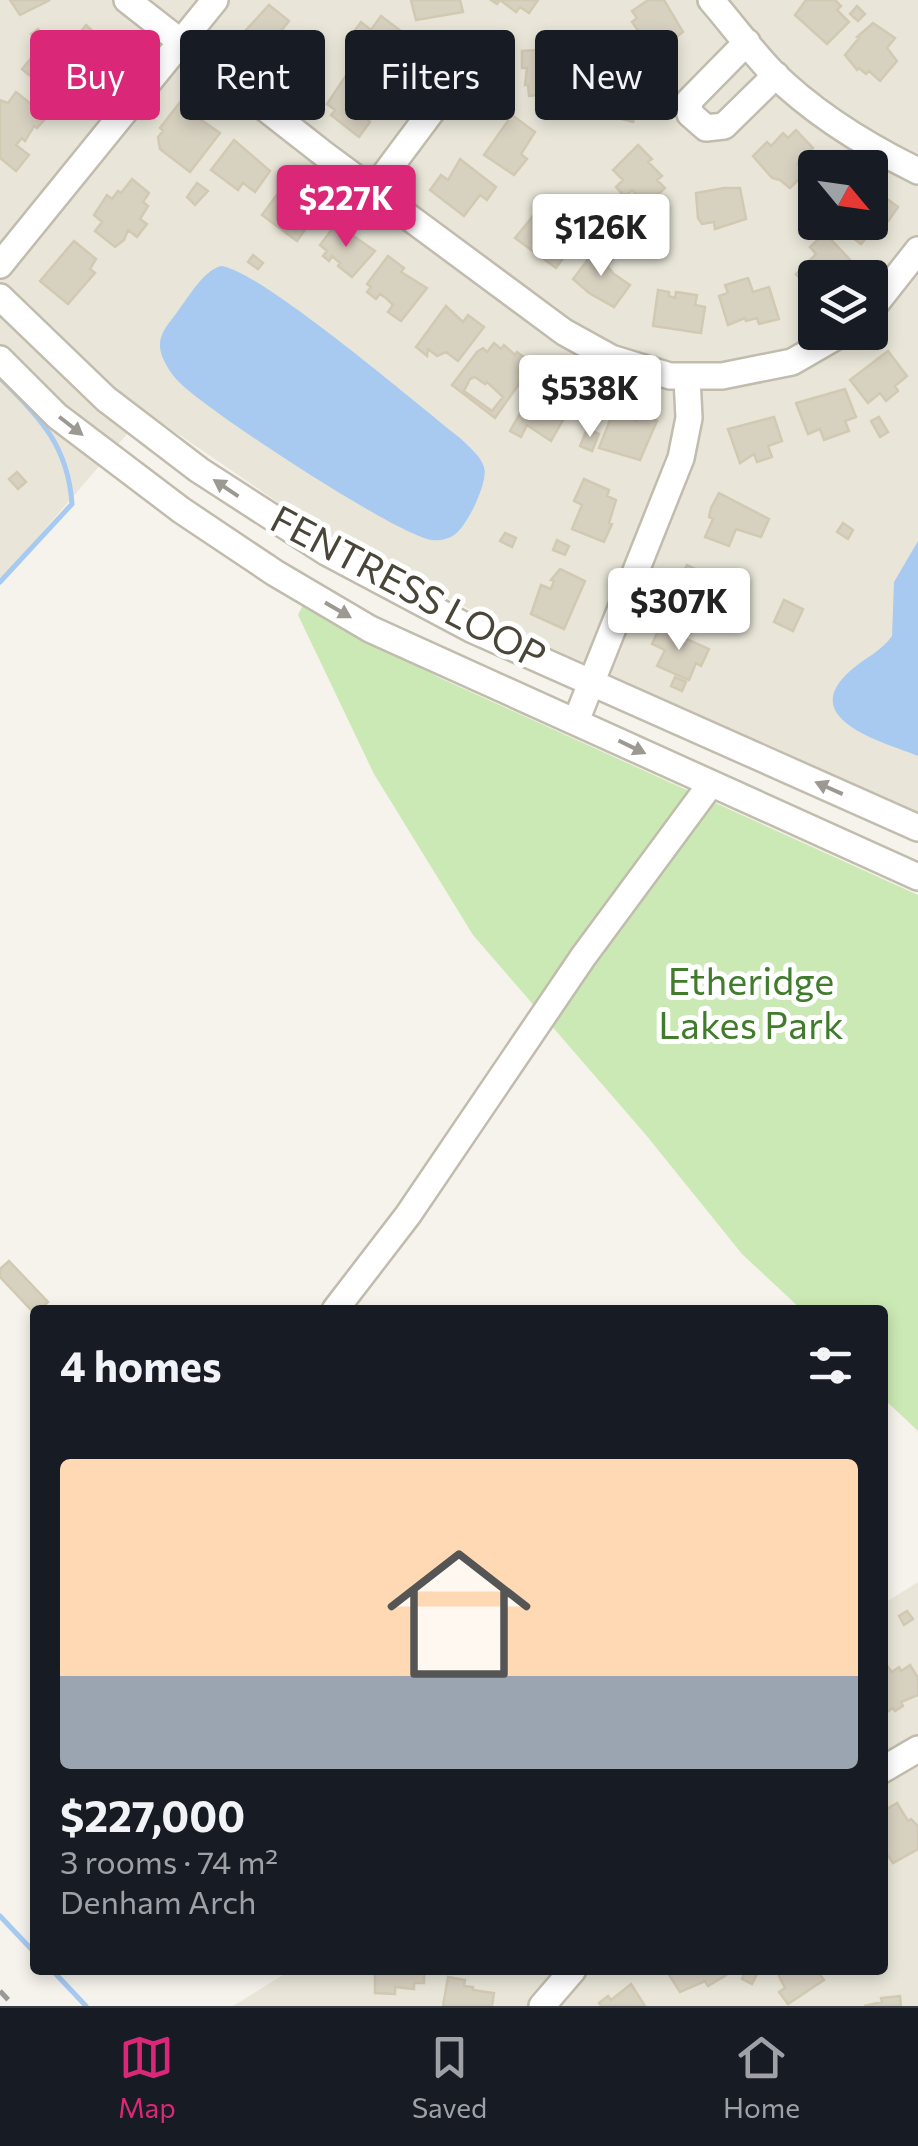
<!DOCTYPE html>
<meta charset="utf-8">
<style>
body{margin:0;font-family:Commissioner,sans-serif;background:#20242c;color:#f1f3f6;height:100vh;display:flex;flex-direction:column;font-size:38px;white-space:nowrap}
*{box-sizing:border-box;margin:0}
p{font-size:32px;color:#9ea1a6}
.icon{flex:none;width:55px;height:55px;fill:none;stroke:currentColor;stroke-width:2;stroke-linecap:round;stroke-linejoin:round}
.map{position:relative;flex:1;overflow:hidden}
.details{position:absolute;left:30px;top:1305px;width:858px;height:670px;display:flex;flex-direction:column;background:#171b24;border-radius:10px;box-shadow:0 5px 15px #0003}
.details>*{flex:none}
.banner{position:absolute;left:30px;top:30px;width:860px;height:90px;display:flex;gap:20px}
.needle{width:65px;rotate:119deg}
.buttons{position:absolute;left:798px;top:150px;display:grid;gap:20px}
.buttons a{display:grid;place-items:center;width:90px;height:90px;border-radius:10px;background:#171b24;box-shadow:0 5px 15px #0003;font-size:50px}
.price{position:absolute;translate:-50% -85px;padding:0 22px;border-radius:10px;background:#fff;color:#222;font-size:32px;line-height:65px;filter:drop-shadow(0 2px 5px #0008)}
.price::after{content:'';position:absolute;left:50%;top:60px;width:30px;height:22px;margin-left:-15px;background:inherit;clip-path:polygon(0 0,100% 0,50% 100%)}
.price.selected{background:#db2777;color:#fff}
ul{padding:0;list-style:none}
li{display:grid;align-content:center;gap:20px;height:530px;padding:0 30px}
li+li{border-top:2px solid #363941}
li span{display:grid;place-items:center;height:310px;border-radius:10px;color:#555}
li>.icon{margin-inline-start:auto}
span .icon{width:180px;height:180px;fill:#fffc;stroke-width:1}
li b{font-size:42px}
h2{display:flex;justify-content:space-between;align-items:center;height:120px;padding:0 30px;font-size:42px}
.tag{padding:0 35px;border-radius:10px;background:#171b24;box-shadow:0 5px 15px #0003;font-size:35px;line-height:90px}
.tag.selected{background:#db2777;color:#fff}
.tab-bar{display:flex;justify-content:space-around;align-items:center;height:140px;border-top:2px solid #363941;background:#171b24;font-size:28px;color:#9ea1a6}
.tab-bar a{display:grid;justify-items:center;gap:5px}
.tab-bar .selected{color:#db2777}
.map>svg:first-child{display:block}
</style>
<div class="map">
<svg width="918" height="2006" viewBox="0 0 918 2006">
<rect width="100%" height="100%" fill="#f5f3eb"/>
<path fill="#e9e6d9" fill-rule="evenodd" d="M0,0H918V813L507,628L333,540L146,412L0,581ZM815,168H870V222H815ZM815,278H870V332H815Z
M918,1582V2006H233L291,1970H882L883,1604Z"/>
<path fill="#cbe9b4" d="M303,605L440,678L918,895V1431L883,1398L882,1310H802L742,1254L646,1135L473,935L374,774L298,615Z"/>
<path fill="#a8caf1" d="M221,266C260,270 419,406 460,438C468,446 481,456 484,467C489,481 467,527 454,535C449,539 439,541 432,540C398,536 207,411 179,382C172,375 166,366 162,356C156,339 164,329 175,315C187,300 202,271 221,266Z
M918,541V756C886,743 795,720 850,671C863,659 882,651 892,636L894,582Z"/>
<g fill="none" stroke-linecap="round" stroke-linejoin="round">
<path stroke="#a8caf1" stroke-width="5" d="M0,378C40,418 68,445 72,504L0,582
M0,1916L35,1953
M52,1970L86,2006"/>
</g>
<path fill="#d7d1c0" stroke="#d2c9b3" stroke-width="2.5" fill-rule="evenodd" d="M10,0H50L20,15Z
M411,0H460L463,12L416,20Z
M491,0H538L529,13L520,7L516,12L500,0L497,4Z
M648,0H664L683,32L662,48L660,45L654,49L657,53L653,59L632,48L641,42L640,33L632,22L637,18L632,11Z
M806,0H835L841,6L837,10L849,22L827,44L795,15Z
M269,5L289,21L277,36L281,39L261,60L237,40Z
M857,6L865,14L858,21L850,14Z
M381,16L410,38L398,52L395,49L384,65L379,61L372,70L352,55L358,47L348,40L361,22L371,30Z
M873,23L895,38L887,48L897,61L880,81L869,71L866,74L859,68L857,70L845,55L859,38L857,37Z
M86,25L121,58L103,80L91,70L86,76L74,66L78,60L66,50Z
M38,29L44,39L37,44L31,34Z
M554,49L555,65L560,68L561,78L572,79L573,88L562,90L560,102L540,104L539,95L529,96L528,85H525L527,68H522V51Z
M33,56L40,62L29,75L22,69Z
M619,69L642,74L636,102L639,103L633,122L593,111L598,88L612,90Z
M283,70L292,77L286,84L277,77Z
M347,74L377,96L371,104L374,112L368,120L370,122L359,137L331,115L335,110L327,104Z
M57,88L68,96L62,103L52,95Z
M16,92L47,117L37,128L34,126L25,141L22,138L16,145L29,155L16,171L0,158V100L8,103Z
M181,101L197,113L194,115L220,133L190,172L160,149L158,137L163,131L160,128Z
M512,115L535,132L521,154L527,159L514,175L484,155Z
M796,130L813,148L797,164L806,172L790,188L780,180L772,178L753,156L767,142L771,146L783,133L788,138Z
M234,140L270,171L255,192L243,183L238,190L211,170Z
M638,145L652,159L648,162L662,176L657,180L665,188L647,205L632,190L625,197L616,187L623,180L613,170Z
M460,159L496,187L487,200L480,195L464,216L430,190L441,175L448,180Z
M132,179L149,193L143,202L148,206L140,219L147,224L137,237L128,230L124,240L115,247L95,231L102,222L94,215L107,195L112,199L118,191L121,193Z
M287,181L303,192L301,196L319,210L297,241L262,215Z
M197,183L208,191L195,205L187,197Z
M871,187L898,207L889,220L886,223L881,219L861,244L837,226L840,222H870Z
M724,188H740L746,219L715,229L714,222L702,224L698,218L696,193Z
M533,216L546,226L551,224L556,229L561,223L573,233L565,243L571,247L556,268L515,238Z
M336,224L375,251L352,277L338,266L340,263L332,256L329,261L323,256L327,251L320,245Z
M825,233L853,263L839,278H815L814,295L796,274L816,254L810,247Z
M74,241L96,259L90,269L95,273L68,304L40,281Z
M596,249L612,260L607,266L614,274L630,285L614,307L589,293L573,279Z
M253,255L263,263L258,269L248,262Z
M388,256L404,268L401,272L427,288L401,321L388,312L393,305L386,298L380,294L376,299L367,292L371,287L367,284Z
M748,278L753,292L769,287L779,319L759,324L757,318L746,321L745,318L728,325L719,296L728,293L725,285Z
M658,290L669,292V296L675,298L676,292L697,295L695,305L705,307L701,333L653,326Z
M446,306L463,322L468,315L484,327L458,361L446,352L437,356L428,349L427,356L416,347Z
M494,343L501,349L504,345L515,355L517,352L533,364L495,418L452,385L477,352L483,348L487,352ZM475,377L485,384L487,382L503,397L492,411L464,391L470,379Z
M888,351L907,376L895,386L898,391L886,401L880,393L868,403L850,380Z
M534,381L543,385L544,383L550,386L552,383L560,387L562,383L579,392L551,441L527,425L521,437L510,431L524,406L522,398Z
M845,389L856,417L845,421L849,431L824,440L820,429L808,434L796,403Z
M614,410L636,421L639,413L657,421L640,460L599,448Z
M774,417L782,441L768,446L772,457L757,462L754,454L740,463L728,429Z
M879,417L888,432L880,437L871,421Z
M587,429L599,434L592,451L580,446Z
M17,472L26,482L18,489L9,479Z
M584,479L609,490L607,496L616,500L609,523L612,524L604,542L572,529L582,505L574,501Z
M719,493L769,519L761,537L736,529L729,546L705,537L713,519L709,517L711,508Z
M843,523L853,530L848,539L837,532Z
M505,533L516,538L512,547L500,541Z
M557,540L569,546L565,555L553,550Z
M687,565L720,581L714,596L718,599L716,605L711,604L706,614L682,604L691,589L678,583Z
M560,569L585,581L564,629L531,614L541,585L551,589L554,581L551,580Z
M784,600L803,609L793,631L774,622Z
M660,627L709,649L701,666L696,663L689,680L657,666L665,650L652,644Z
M675,677L686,682L682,691L671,686Z
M9,1261L48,1302L40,1310H35V1314L0,1277V1269Z
M907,1611L913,1619L904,1625L899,1616Z
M910,1665L918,1678V1695L901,1702L903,1706L895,1711L893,1708L884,1714L882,1670L888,1667L892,1672L899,1667L901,1671Z
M897,1803L908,1821L911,1819L918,1826V1849L893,1863L882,1847L887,1844L882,1837V1812Z
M375,1970H424V1983H414V1989L395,1987V1994L375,1993Z
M666,1970H723L726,1975L708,1986L705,1981L680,1992Z
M746,1970L757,1974L752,1984L742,1979Z
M776,1970H816L824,1980L788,2004L779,1992L785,1988Z
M448,1977L465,1980L464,1986L473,1987V1990L494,1993L492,2006H443Z
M631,1984L645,2006H601L599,2003L608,1996L611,2000Z
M900,1996L901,2006H864L882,2002L881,1998Z"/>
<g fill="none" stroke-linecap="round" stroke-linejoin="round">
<g stroke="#c1bcad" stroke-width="30">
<path id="minor" d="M127,0L325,155L564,332L611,358L670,376H722L792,362L844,332
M711,0C731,23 750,49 771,71C813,113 865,145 918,171
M747,42L689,101L690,114L706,128L724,126L776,75
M373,190L461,72
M0,265L215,0
M0,297L106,399L199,470L326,552L471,629L918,828
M870,311L918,250
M0,359L57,416L181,510L275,573L370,629L918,877
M576,721L681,458L689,418L687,378
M335,1310L408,1215L583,957L710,785
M882,1770L918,1749
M542,2006L573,1970"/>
</g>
<use href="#minor" stroke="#fff" stroke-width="25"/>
<path stroke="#999" stroke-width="5" stroke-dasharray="12 12" stroke-linecap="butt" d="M0,1991L14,2006"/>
</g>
<defs><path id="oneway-solid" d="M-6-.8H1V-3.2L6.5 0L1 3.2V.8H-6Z" transform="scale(2.5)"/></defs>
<g fill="#9b9992">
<use href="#oneway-solid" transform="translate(71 426) rotate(38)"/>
<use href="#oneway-solid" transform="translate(226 488) rotate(-146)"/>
<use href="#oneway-solid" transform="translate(338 610) rotate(30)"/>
<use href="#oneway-solid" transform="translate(632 747) rotate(26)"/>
<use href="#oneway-solid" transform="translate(829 788) rotate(-156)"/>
</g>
<g text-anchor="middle" stroke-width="10" stroke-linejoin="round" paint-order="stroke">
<g font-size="38" fill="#494538" stroke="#fff">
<text transform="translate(408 588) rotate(28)" y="13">FENTRESS LOOP</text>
</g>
<g font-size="38" fill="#407c2b" stroke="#fff">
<text x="751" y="995">Etheridge<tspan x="751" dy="44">Lakes Park</tspan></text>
</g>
</g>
</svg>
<div class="buttons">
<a><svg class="needle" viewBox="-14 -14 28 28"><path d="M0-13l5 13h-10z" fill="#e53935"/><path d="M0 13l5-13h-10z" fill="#9ea1a6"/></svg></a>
<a><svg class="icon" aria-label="layers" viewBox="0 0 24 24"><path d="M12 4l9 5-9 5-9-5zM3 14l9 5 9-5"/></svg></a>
</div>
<b class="price selected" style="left:346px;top:250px">$227K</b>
<b class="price" style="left:601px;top:279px">$126K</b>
<b class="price" style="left:590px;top:440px">$538K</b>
<b class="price" style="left:679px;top:653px">$307K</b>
<div class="banner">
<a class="tag selected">Buy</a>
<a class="tag">Rent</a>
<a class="tag">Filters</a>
<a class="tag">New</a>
</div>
<section class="details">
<h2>4 homes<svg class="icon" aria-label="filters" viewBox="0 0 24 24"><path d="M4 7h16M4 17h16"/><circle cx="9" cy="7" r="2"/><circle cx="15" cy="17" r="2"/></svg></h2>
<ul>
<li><span style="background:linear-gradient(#ffd9b3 70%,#9aa5b1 0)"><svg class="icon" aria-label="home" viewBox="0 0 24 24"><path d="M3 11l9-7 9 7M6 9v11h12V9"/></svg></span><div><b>$227,000</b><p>3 rooms · 74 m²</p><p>Denham Arch</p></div></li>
</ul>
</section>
</div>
<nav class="tab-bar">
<a class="selected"><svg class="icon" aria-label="map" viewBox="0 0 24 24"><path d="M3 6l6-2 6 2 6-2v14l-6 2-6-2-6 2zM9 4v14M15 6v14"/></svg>Map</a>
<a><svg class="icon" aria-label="saved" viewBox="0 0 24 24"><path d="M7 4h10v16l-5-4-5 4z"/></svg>Saved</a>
<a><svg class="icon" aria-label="home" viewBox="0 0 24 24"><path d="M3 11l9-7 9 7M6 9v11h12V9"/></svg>Home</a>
</nav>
